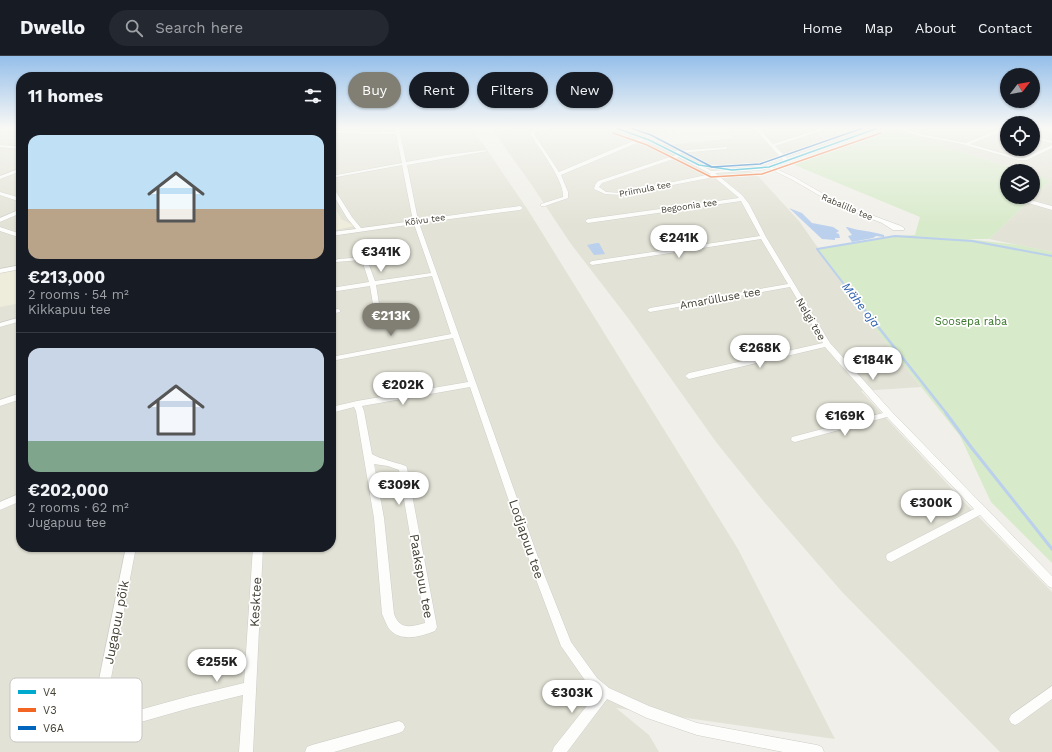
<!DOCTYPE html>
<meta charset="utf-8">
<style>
body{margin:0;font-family:"Work Sans",sans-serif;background:#242831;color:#f1f3f6;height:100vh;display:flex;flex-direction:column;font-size:15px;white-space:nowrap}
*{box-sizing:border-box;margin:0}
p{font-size:13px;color:#9ea1a6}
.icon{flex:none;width:22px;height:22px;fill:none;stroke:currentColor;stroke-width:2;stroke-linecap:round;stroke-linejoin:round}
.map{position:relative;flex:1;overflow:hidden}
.details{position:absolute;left:16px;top:16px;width:320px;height:480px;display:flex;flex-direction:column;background:#171b24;border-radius:16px;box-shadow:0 1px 3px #0004}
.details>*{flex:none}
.banner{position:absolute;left:348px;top:16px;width:380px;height:36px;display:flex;gap:8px}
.needle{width:26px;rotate:59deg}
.tools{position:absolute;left:1000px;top:12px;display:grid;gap:8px}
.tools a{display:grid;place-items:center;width:40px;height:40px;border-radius:50%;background:#171b24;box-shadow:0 1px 3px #0004;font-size:20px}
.price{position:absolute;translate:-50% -34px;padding:0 9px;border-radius:14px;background:#fff;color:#222;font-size:13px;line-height:26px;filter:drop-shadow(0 1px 2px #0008)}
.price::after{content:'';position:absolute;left:50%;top:24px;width:12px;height:9px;margin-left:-6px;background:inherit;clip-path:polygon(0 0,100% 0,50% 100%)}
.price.selected{background:#817f74;color:#fff}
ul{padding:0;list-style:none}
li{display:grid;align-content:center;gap:8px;height:212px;padding:0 12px}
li+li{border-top:1px solid #363941}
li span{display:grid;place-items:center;height:124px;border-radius:12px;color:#555}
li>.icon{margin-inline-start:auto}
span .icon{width:72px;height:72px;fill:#fffc;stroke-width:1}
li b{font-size:17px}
h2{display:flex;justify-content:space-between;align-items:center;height:48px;padding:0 12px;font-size:17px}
.tag{padding:0 14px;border-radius:18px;background:#171b24;box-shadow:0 1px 3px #0004;font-size:14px;line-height:36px}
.tag.selected{background:#817f74;color:#fff}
header{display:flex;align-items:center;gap:24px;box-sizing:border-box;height:56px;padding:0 20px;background:#171b24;border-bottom:1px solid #363941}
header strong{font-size:19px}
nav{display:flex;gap:22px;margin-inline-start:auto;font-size:14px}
.search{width:280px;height:36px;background:#242831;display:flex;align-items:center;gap:10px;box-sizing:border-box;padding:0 14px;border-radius:22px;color:#9ea1a6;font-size:15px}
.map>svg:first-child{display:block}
</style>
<header>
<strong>Dwello</strong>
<div class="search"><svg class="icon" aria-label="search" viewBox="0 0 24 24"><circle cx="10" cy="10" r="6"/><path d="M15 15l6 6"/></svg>Search here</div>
<nav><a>Home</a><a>Map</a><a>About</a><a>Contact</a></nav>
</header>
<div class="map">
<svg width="1052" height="696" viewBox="0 0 1052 696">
<rect width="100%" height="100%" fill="#f0efe9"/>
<path fill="#e3e2d6" d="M0,72H21V491H331V72H472L528,154L738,493L835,683L616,652L649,679L659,696H0Z
M491,72H609L656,90L733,82L725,72H873L760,110L745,112L759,121L799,165L874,271L921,331L861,335L967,449L1052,536V696H1000L843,537L765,447L716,386L628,262L571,188L529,125Z
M628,72H682L650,79Z
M896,72H1007V93H1033V72L1052,77V196L989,183L1051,124L1033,118V115H1022L891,74Z"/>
<path fill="#eeecdb" d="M331,143L341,163L355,170L331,175Z
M21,212V247L0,251V217Z"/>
<path fill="#d7eac9" d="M891,74L1022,115H1007V141H1033V118L1051,124L989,183H967L1019,189L1052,196V507L991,446L960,380L874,271L818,193L895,180L915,179L920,161L792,108Z"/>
<path fill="#bad0ed" d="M789,152L802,157L812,167L833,171L839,175L836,177L839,178L840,182H835V184L822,183Z
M846,171H847C859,175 872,175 884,179V181L876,180L873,182L852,186L848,180L852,179Z
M597,187H599L605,198L594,199L587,189Z"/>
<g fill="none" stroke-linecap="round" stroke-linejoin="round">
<path stroke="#bad0ed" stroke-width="2" d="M853,240L817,193L895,180L972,185L1052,200"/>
<path stroke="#bad0ed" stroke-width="2.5" d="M853,239L947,358"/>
<path stroke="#bad0ed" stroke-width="3" d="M946,357L971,391L1052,493"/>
<g stroke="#cecdc7" stroke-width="1">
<path id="street" d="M395,72H399L406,106L446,99L486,94L488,95L407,109L418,164L520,150L523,152L520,154L419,167L544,518L571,586L597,622L609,632L649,650L697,667L817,689L822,691L824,696H783L697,679L647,662L607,643L567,696H552L554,691L597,637L589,630L561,590L534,518L470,331L362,350L364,355L372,398C377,402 398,407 406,410L407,412L437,571L435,575C422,580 403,586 391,575C387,571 385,564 382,558L374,462L356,355L354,351L331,357V351L357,345L468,326L453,282L331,305V301L451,278L432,220L376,229L381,260L378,262L375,260L370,230L331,236V232L369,226L362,204L336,206V204L338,203L366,201L375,225L431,217L414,168L331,180V176L356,173L347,162L331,135V130L333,131L352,161L361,172L413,165L402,109L331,122V120L402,107L396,78L331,77V75L396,76ZM374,408L388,410L399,414L425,567C410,571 400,574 394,558L384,462Z
M540,72H550L535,76L534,78L559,116L640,82L613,72H620L645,81L675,95L727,91V93H725L679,97L711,115L760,112L783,104L754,72H759L773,88L819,73L818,72H822V75L775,90L787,102L874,72H881L772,111L794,121L839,147L901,170L904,172V174H893L882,167L836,149L791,123L768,112L761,114L715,117L742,139L749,148L766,181L830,287L892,356L1052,520V532L1048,530L980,459L895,504L891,506L887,504L886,501L887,498L974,453L887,361L795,386L792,385L791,383L792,381L883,357L825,291L689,323L685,320L689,317L823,287L790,231L650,256L647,254L650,252L788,228L761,183L592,209L589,207L592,205L760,180L741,145L588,167L585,165L588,163L739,142L738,141L714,121L621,139L605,138L594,133L595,129L598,125L676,99L644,84L561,119L568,136V142L545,150H541V148L563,141C565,126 539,91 530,78L532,74ZM679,101L711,118L621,137L606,136L599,131L602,127Z
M895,72H903L921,78L966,87L1002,72H1006L1005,74L970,88L1019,102H1024L1052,89V92L1027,104H1019L958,87L919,80Z
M1033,80L1052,85V87L1033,82Z
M0,89L21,91V93L0,91Z
M21,112V115L0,123V120Z
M0,136L21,142V146L0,139Z
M1030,144L1052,150V154L1028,147L1027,146Z
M21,153V157L0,166V162Z
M0,171L21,178V182L0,175Z
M21,209V213L0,217V213Z
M338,253L340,254V256L331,258V254Z
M21,261V265L0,271V267Z
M21,337V343L0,350V344Z
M21,437V445L0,454V446Z
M126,491H136L103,664L190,640L244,627L253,491H263L253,696H239L243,639L190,652L95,679L91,677L89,673Z
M1052,630V643L1019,667L1015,669L1011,667L1009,663L1011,659Z
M399,665L403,667L405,671L403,675L399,677L334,696H305L307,691L312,689Z"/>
</g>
<use href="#street" fill="#fdfdfc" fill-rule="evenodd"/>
<g stroke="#fff" stroke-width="3">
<path id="bus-1" d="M616,72L649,84L699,109L732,114L769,111L878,72"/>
</g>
<g stroke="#fff" stroke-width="3">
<path id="bus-2" d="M613,77L647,89L711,121L762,118L881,77"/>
</g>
<g stroke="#fff" stroke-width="3">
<path id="bus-3" d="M631,72L651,79L712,111L760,108L863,72"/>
</g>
<use href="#bus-1" stroke="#00a9ce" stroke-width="1.5"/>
<use href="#bus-2" stroke="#f26522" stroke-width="1.5"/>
<use href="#bus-3" stroke="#0065bd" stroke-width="1.5"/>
</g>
<linearGradient id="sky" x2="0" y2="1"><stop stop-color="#95bfea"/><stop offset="0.42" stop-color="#f8f8f5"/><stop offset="1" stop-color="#f8f8f5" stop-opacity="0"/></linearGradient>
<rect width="1052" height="170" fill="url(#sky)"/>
<g text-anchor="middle" stroke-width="3.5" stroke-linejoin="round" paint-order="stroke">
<g font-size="9" fill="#454235" stroke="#fff">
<text transform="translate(645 133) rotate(-11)" y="3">Priimula tee</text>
<text transform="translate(689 150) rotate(-8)" y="3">Begoonia tee</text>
<text transform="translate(847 151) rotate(23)" y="3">Rabalille tee</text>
<text transform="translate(425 164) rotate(-8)" y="3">Kõivu tee</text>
</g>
<g font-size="11" fill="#454235" stroke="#fff">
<text transform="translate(720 242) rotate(-10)" y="4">Amarülluse tee</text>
<text transform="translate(811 263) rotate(59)" y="4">Nelgi tee</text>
</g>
<g font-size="11" fill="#39762a" stroke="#fff">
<text x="971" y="269">Soosepa raba</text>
</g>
<g font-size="12" font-style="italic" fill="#3162af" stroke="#fff">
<text transform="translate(861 249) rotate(52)" y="4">Mähe oja</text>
</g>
<g font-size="13" fill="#454235" stroke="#fff">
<text transform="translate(527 483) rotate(71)" y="5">Lodjapuu tee</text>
<text transform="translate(422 520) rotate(80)" y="5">Paakspuu tee</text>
<text transform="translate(255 546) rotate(-87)" y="5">Kesktee</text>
<text transform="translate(116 566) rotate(-79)" y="5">Jugapuu põik</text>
</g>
</g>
<rect x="10" y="622" width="132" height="64" rx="6" fill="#fff" stroke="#c7c6c2" stroke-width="1"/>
<rect x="18" y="634" width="18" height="4" fill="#00a9ce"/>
<rect x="18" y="652" width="18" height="4" fill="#f26522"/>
<rect x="18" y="670" width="18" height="4" fill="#0065bd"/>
<g font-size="11" fill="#454235">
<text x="43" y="640">V4</text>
<text x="43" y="658">V3</text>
<text x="43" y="676">V6A</text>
</g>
</svg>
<div class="tools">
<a><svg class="needle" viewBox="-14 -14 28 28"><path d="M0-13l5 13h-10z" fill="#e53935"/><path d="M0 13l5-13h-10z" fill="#9ea1a6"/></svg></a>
<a><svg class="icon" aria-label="locate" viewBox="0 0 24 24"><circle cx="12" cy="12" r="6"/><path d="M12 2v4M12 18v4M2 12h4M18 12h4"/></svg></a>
<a><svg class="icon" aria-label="layers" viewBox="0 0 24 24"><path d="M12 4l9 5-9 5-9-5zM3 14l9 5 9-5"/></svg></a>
</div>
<b class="price" style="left:679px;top:203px">€241K</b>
<b class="price" style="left:381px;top:217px">€341K</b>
<b class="price selected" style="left:391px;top:281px">€213K</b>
<b class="price" style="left:760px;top:313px">€268K</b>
<b class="price" style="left:873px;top:325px">€184K</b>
<b class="price" style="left:403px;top:350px">€202K</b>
<b class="price" style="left:845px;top:381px">€169K</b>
<b class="price" style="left:399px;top:450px">€309K</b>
<b class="price" style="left:931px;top:468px">€300K</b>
<b class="price" style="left:217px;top:627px">€255K</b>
<b class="price" style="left:572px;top:658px">€303K</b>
<div class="banner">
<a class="tag selected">Buy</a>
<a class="tag">Rent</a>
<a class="tag">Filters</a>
<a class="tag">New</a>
</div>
<section class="details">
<h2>11 homes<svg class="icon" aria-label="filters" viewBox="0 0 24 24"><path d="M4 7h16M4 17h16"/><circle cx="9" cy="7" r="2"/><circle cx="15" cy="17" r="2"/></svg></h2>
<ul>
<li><span style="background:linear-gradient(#bfe0f5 60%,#b9a48a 0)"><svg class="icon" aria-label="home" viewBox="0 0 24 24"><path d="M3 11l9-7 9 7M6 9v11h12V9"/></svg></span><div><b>€213,000</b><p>2 rooms · 54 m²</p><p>Kikkapuu tee</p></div></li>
<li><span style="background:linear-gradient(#c9d6e8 75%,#7fa58c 0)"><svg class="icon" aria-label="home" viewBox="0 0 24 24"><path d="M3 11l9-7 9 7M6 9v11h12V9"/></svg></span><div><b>€202,000</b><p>2 rooms · 62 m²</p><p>Jugapuu tee</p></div></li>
</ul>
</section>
</div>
